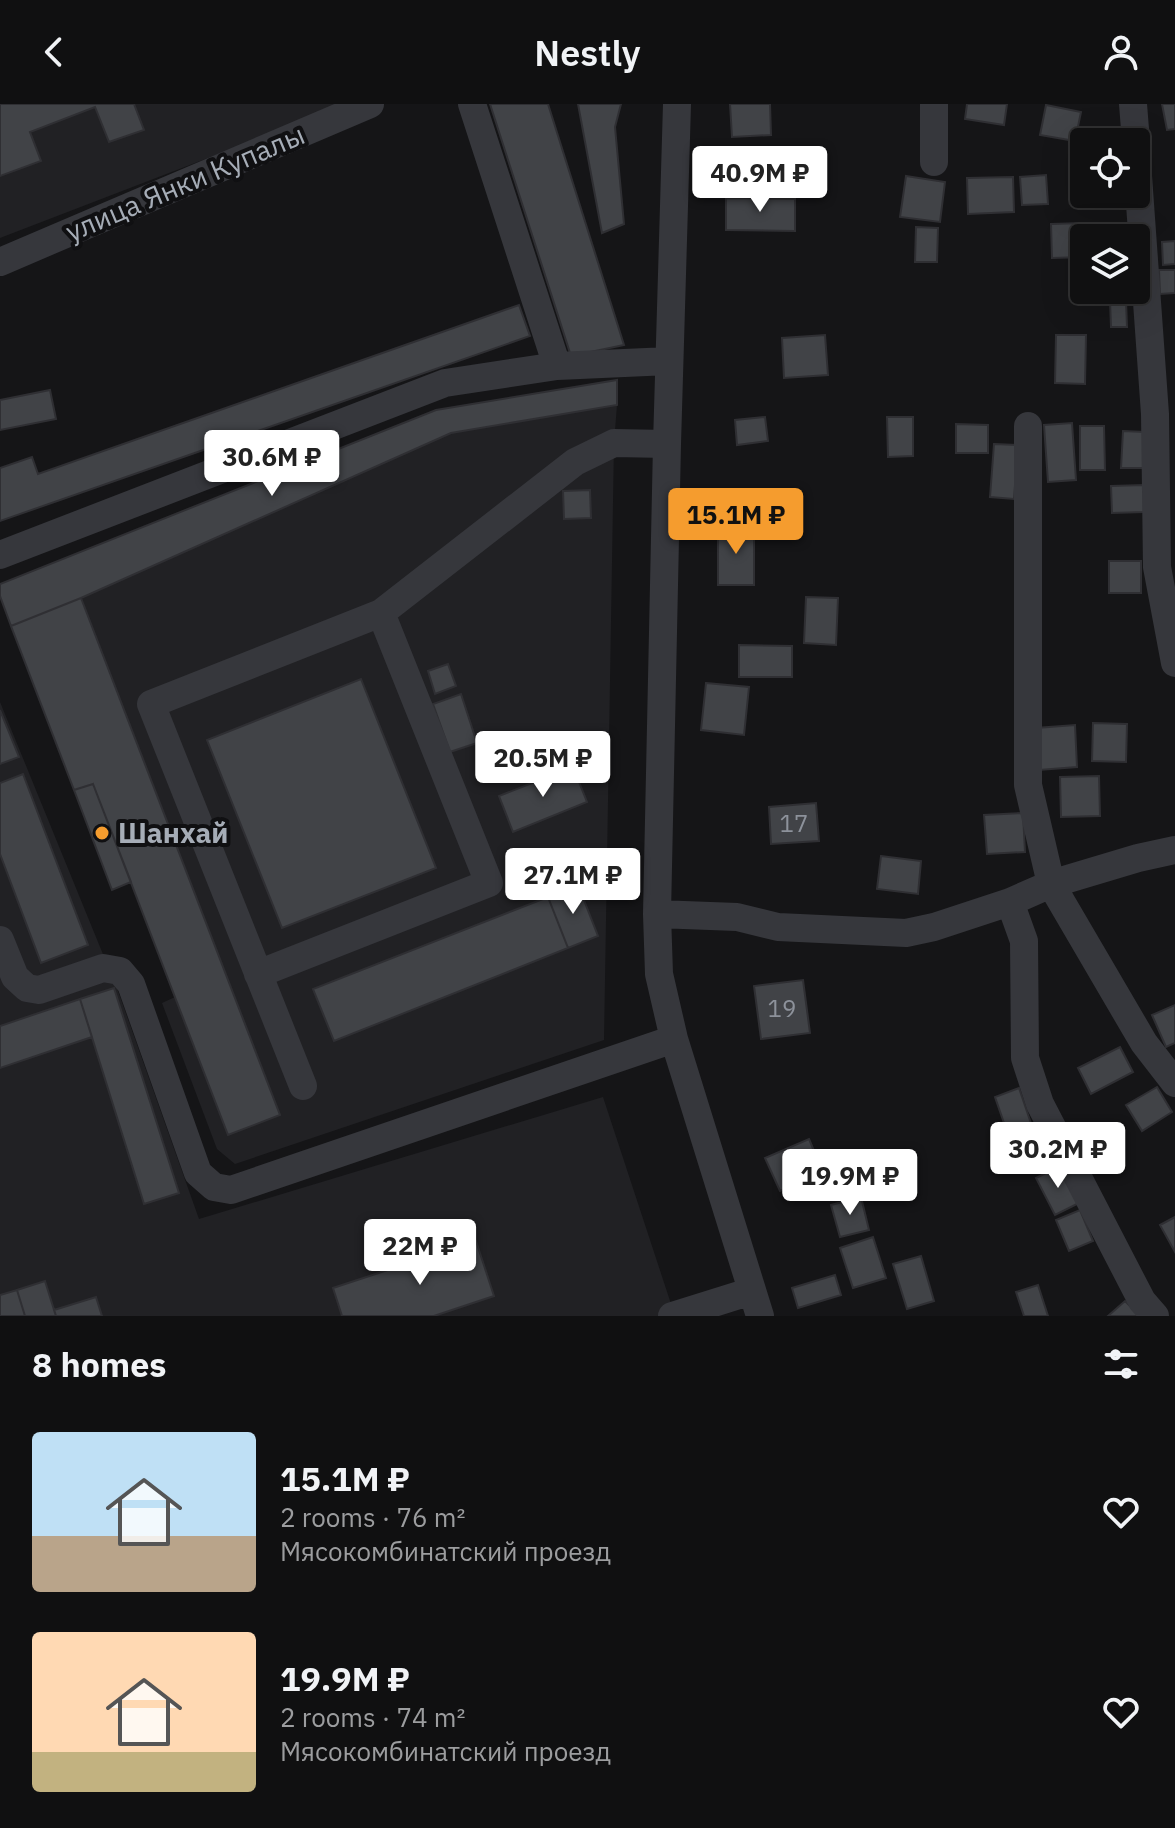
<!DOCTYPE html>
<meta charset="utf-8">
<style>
body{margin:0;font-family:"IBM Plex Sans",sans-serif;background:#1e1e1f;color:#f1f3f6;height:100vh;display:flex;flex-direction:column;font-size:30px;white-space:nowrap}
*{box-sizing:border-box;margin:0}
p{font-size:26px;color:#9c9d9f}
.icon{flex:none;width:44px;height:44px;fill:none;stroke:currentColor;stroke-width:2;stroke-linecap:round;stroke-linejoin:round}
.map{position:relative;height:1212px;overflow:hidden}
.panel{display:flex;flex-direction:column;background:#101011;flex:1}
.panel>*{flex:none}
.controls{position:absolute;left:1070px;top:24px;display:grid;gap:16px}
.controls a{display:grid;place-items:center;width:80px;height:80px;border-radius:8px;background:#101011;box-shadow:0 8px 32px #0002,0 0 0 2px #303031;font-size:40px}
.price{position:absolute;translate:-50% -68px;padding:0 18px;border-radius:8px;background:#fff;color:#222;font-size:26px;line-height:52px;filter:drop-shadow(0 2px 4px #0008)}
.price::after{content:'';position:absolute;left:50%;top:48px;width:24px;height:18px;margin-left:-12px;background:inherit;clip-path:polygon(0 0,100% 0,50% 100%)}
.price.on{background:#f59c2e;color:#111}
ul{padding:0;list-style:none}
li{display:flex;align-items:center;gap:24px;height:200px;padding:0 32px}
li span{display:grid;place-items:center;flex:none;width:224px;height:160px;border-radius:8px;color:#555}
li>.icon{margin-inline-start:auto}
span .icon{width:96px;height:96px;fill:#fffc;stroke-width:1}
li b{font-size:34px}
h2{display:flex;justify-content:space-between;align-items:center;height:96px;padding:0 32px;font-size:34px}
header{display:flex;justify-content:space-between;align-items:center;height:104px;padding:0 32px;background:#101011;font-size:36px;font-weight:600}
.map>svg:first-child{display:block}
</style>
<header><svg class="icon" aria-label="back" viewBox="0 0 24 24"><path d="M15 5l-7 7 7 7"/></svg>Nestly<svg class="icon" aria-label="person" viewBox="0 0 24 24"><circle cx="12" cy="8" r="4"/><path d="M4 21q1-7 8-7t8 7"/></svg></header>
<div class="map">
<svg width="1175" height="1212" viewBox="0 0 1175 1212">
<rect width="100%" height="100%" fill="#151517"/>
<path fill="#212124" d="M0,0H348L0,134Z
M617,301L614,339L604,936L235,1060L217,1045L162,899L175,893L131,779L112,786L11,522L81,494L451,329Z
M0,598L118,887L199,1115L603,993L675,1212H0Z"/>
<path fill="#414347" stroke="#2f2f33" stroke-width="2" d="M0,0H134L144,26L109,38L95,3L30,28L41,57L0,72Z
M490,0H548L624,241L571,252Z
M578,0H621L615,23L624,120L602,129Z
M730,0H770L771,31L732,33Z
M967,0H1007L1004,21L965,15Z
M1162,0H1175V25L1167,26Z
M1046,1L1081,8L1075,37L1040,31Z
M1046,71L1048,100L1022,101L1020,73Z
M906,72L945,78L940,118L900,113Z
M1013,73L1014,108L968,110L967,74Z
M726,94L795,95V127L726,126Z
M1084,119V153L1052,154L1051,120Z
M916,123L938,124L937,158H915Z
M1175,137V160L1163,161L1162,138Z
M1159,166H1175V189L1160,190Z
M1126,196L1127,223H1111L1110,197Z
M519,201L530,232L0,417V364L32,353L38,370Z
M825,231L828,271L784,274L782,234Z
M1056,231H1086L1085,280L1055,279Z
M617,276V301L451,329L81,494L11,522L0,492V480L436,306Z
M50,286L56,315L0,326V296Z
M765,313L768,337L737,341L735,316Z
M887,313H913V352L888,353Z
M1072,319L1076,376L1048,378L1044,321Z
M956,320L988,321V349H956Z
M1080,322H1104L1105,366H1080Z
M1123,327L1145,328L1144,364H1121Z
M994,340L1018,341L1014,395L990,393Z
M1144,381V408L1112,409L1111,382Z
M590,386L591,414L564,415L563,387Z
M718,423H754V481H718Z
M1109,457H1141V489H1109Z
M806,493L838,494L836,541L804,539Z
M81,494L280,1011L228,1031L93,680L74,686L11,522Z
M739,541L792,542V573H739Z
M448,560L456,582L435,590L428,567Z
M361,575L436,764L282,824L207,636Z
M706,579L749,583L744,631L701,626Z
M461,590L477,639L450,648L433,600Z
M0,606L19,653L0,660Z
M1093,619L1127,620L1126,658L1092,657Z
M1075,621L1077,663L1039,666L1036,624Z
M573,663L587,698L513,728L499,692Z
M23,670L88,841L41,859L0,750V679Z
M1099,672L1100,712L1061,713L1060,673Z
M93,680L131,778L112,786L74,686Z
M816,699L819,737L771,740L769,703Z
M1023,709L1025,748L987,750L984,711Z
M881,752L921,757L918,790L877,785Z
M578,781L598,832L568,844L548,793Z
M548,793L568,844L334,937L313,885Z
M803,876L810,929L761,935L754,882Z
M114,884L179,1089L144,1100L80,895Z
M80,895L92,933L0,964V922Z
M1175,901V939L1166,943L1152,911Z
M1120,943L1133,968L1091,990L1078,964Z
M1157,983L1172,1008L1142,1027L1126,1001Z
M1019,984L1037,1037L1013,1045L995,993Z
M809,1035L823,1068L780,1087L765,1054Z
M1062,1061L1081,1098L1055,1111L1036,1074Z
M861,1093L869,1126L840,1133L831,1101Z
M1080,1106L1093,1137L1069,1147L1056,1116Z
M1175,1113V1148L1160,1121Z
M873,1133L886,1174L853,1184L840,1144Z
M476,1137L494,1192L434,1212H342L333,1184Z
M921,1152L934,1197L907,1205L893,1160Z
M835,1171L841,1191L798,1204L792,1184Z
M45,1177L56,1212H25L17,1186Z
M1038,1181L1048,1212H1024L1016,1188Z
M17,1186L25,1212H0V1191Z
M96,1193L102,1212H56L54,1206Z
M1125,1197L1140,1212H1108Z"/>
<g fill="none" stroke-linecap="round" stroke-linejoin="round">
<path stroke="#36373c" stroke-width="28" d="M472,0L557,262
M677,0L667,340L657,810L659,870L674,935L760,1212
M934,0V58
M1133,0L1136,38
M1136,44L1155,310L1157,463L1175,559
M0,158L370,0
M1028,322V681L1051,780L1144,939L1175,979
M0,451L445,279L557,262L669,257
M1010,798L1024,837L1025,954L1040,1000L1142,1197L1155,1212
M657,810L737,813L778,823L906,829L934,823L1010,798L1051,780L1138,754L1175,746
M0,836L15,873L27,884L39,886L103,864L120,867L131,880L198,1069L214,1083L231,1086L674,935
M258,870L489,779L381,509
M303,982L151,600L381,509L575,358L614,339L667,340
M672,1212L752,1187"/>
</g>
<circle fill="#f59c2e" stroke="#101012" stroke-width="3" cx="102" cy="729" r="8"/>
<g text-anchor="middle" stroke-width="8" stroke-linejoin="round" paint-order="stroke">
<g font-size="24" fill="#8d929b">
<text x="794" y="728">17</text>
<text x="782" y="913">19</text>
</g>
<g font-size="28" fill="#a6adb7" stroke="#101012">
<text transform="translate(185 79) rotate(-23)" y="10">улица Янки Купалы</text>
</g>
<g font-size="28" font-weight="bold" fill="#a6adb7" stroke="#101012" text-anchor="start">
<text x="118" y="739">Шанхай</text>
</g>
</g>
</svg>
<div class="controls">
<a><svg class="icon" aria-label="locate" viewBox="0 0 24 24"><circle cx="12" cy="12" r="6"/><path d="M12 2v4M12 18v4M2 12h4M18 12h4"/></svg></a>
<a><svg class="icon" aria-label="layers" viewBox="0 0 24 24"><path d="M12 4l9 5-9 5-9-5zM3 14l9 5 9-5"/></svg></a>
</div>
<b class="price" style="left:760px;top:110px">40.9M ₽</b>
<b class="price" style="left:272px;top:394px">30.6M ₽</b>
<b class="price on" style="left:736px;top:452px">15.1M ₽</b>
<b class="price" style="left:543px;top:695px">20.5M ₽</b>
<b class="price" style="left:573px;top:812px">27.1M ₽</b>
<b class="price" style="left:1058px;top:1086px">30.2M ₽</b>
<b class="price" style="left:850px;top:1113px">19.9M ₽</b>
<b class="price" style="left:420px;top:1183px">22M ₽</b>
</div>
<section class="panel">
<h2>8 homes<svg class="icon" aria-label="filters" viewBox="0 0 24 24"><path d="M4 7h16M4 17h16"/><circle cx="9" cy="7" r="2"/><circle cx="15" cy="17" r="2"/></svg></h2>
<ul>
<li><span style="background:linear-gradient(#bfe0f5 65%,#b9a48a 0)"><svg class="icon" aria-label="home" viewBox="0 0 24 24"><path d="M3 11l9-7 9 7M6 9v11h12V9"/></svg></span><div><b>15.1M ₽</b><p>2 rooms · 76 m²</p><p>Мясокомбинатский проезд</p></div><svg class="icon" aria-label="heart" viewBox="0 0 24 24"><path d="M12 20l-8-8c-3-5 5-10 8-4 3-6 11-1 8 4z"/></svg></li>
<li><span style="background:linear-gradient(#ffd9b3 75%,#c2b280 0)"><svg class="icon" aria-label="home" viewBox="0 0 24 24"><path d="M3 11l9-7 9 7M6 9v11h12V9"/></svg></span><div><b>19.9M ₽</b><p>2 rooms · 74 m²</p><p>Мясокомбинатский проезд</p></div><svg class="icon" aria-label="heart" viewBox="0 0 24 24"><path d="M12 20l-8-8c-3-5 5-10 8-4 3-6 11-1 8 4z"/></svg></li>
</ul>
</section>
